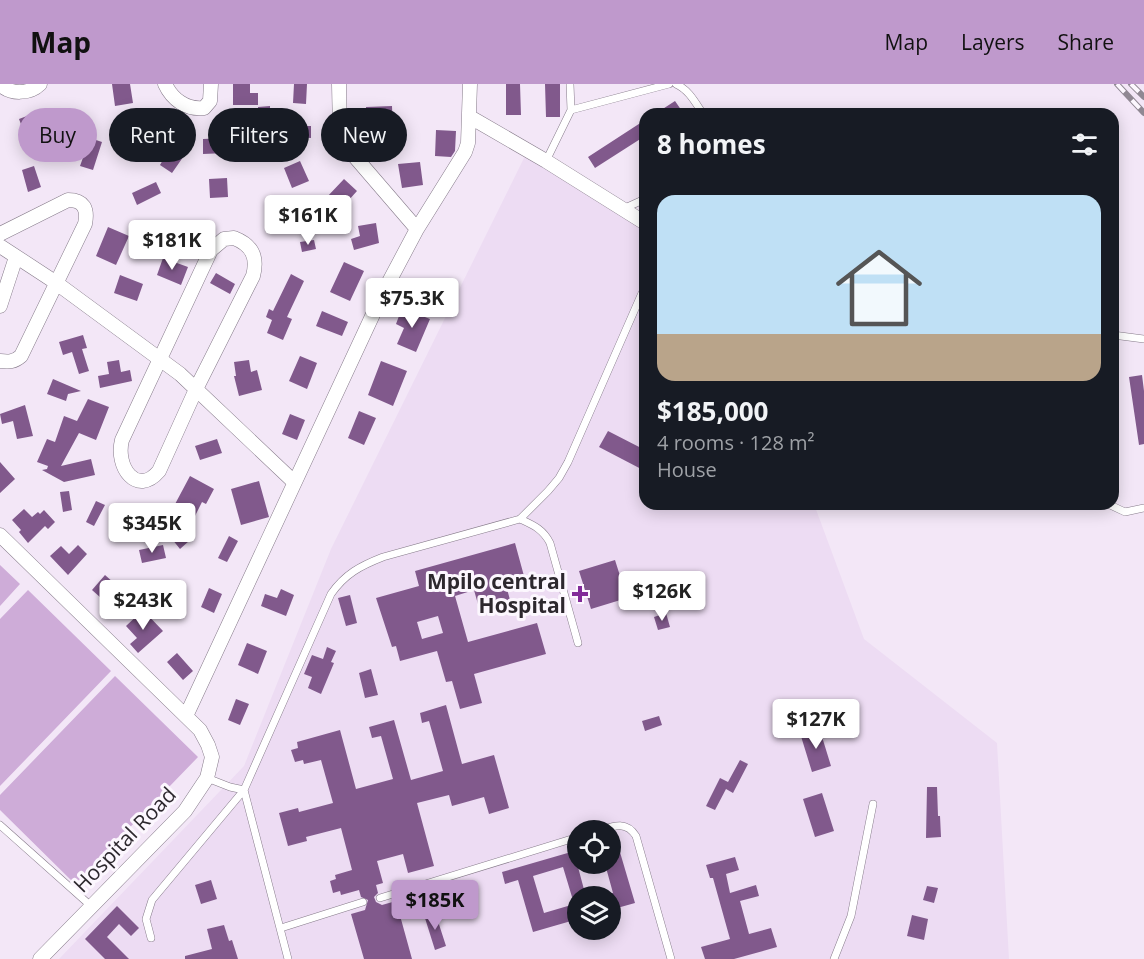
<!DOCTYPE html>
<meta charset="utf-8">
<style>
body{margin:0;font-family:"Open Sans",sans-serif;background:#20242c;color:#f1f3f6;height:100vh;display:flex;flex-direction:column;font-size:22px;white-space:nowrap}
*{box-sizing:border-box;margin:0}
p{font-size:20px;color:#9ea1a6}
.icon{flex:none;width:33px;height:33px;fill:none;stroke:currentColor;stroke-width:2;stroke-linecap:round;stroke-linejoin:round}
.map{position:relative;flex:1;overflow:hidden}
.drawer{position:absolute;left:639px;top:24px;width:480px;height:402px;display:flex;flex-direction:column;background:#171b24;border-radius:18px;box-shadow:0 3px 15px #0003}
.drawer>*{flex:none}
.guide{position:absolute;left:18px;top:24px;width:531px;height:54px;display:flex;gap:12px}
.controls{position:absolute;left:567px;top:736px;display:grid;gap:12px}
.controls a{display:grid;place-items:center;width:54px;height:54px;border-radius:50%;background:#171b24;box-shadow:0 3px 15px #0003;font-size:30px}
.price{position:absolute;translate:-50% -51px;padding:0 14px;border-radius:6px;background:#fff;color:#222;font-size:20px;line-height:39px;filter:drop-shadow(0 2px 3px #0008)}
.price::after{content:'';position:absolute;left:50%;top:36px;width:18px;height:14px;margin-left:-9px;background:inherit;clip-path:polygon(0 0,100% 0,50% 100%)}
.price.active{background:#bf99cc;color:#111}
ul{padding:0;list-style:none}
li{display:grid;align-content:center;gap:12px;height:318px;padding:0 18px}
li span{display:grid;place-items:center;height:186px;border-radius:18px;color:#555}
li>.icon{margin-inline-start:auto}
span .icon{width:108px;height:108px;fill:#fffc;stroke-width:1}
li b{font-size:26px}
h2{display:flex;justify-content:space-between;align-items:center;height:72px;padding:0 18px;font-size:26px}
.pill{padding:0 21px;border-radius:27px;background:#171b24;box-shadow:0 3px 15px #0003;font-size:21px;line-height:54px}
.pill.active{background:#bf99cc;color:#111}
header{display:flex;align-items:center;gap:36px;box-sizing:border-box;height:84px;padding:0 30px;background:#bf99cc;color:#111}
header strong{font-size:28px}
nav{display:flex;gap:33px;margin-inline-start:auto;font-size:21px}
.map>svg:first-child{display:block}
</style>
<header>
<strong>Map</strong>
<nav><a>Map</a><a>Layers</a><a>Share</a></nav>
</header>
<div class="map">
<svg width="1144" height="875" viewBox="0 0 1144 875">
<rect width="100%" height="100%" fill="#f3e7f7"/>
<path fill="#eddcf3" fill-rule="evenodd" d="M525,72L645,145V420H814L864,555L997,659L1009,875H59L244,682L331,465ZM578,747H610V780H578ZM578,813H610V846H578Z"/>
<path fill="#ceacd8" d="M0,481L20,500L0,522Z
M28,506L111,587L0,702V535Z
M115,592L198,673L75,800L0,726V711Z"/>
<path fill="#81598c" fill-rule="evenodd" d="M112,0H130L133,19L115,22Z
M233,0H250V9H258V21H233Z
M294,0H307L306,20L293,19Z
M506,0H520L521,31H506Z
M545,0H560V33H546Z
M675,17L684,30H655Z
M270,22V44H258V23Z
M392,22L393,48L366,49V23Z
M48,24L57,48L28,59L19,35Z
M152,35L166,46L164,49L188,66L172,89L160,81L164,74L138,54Z
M645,36V52L595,84L588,73Z
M292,42H311V54L292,53Z
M436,46L456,47L455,67L451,73L435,72Z
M90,54L102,58L93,86L80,82Z
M226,54V69L203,70V55Z
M300,77L309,97L292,104L284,84Z
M420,78L423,101L402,104L398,80Z
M34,82L41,103L28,108L22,86Z
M227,94L228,113L210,114L209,95Z
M344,95L357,107L339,127L326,114Z
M156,98L161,109L137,121L132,109Z
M282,123L291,145L281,149L271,128Z
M376,139L379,159L354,166L351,155L360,152L358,142Z
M108,143L129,152L116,181L96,172Z
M314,156L316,165L302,168L300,158Z
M163,174L188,183L181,201L157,191Z
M344,178L364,187L350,217L330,208Z
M216,189L235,200L230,210L210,199Z
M291,190L304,197L287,233L292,235L283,256L267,249L272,236L266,233L269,225L273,227Z
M120,191L143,200L137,217L114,209Z
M402,224L430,235L416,268L397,260L404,244L396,240Z
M322,227L348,238L342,252L316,242Z
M83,251L87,264L82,265L89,287L79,290L72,268L63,271L59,258Z
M300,272L317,279L307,305L289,297Z
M119,276L121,288L130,286L132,297L100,304L98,292L109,290L107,278Z
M249,276L251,288L257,286L262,306L239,312L234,292H236L234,278Z
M381,277L407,287L393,322L368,311Z
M1142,291L1144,307V360L1139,361L1129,293Z
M53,295L81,307L68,310L66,317L47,310Z
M88,315L109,323L96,356L79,349L61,382L91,375L95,391L64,398L42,386L47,385L48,382L37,378L47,355L55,358L64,332L77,337Z
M25,321L33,352L17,355L13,337L2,340L0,330Z
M359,327L376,334L364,361L348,354Z
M290,330L305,336L297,356L282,350Z
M608,347L645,366V387L599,363Z
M217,355L222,369L200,376L195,362Z
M0,378L15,395L0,409Z
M190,392L214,405L206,420L202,418L195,432L174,422Z
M259,397L269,433L241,441L231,405Z
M69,407L72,426L63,428L60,408Z
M96,417L105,421L94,442L86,438Z
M24,425L32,433L38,428L40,430L44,426L55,438L48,445L45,442L28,459L19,448L21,446L12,436Z
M176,443L189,457L180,465L168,450Z
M229,452L238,457L227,478L218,474Z
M515,459L524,492L505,498L512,523L481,531L474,506L455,512L468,558L537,539L546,570L474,590L482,619L460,625L452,597L446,598L437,567L400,577L396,562L392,563L376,514L419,502L415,487ZM438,532L443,549L422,555L417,538Z
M78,461L87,470L68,491L50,472L61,462L69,470Z
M163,461L166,474L142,479L139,466Z
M615,476L627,514L591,525L579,487Z
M105,491L123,507L110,522L92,506Z
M209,504L222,510L214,529L201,523Z
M281,505L294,511L286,532L261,522L265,510L277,514Z
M350,511L357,539L346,542L338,514Z
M143,526L163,547L138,569L130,560L137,554L126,542Z
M666,529L670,543L658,546L654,533Z
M247,559L267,567L258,590L238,581Z
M327,563L336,567L331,578L334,579L321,610L308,604L312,593L304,590L312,571L323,575Z
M177,569L193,587L183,596L167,578Z
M371,585L378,611L365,614L359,589Z
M236,615L249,620L240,641L228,636Z
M446,621L462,680L494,671L509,724L489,730L484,713L452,722L449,711L417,719L434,782L408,789L403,770L377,777L383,799L376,801L378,809L374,813L376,818L382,821L396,817L412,875H364L351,830L365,826L368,816L361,813L359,806L341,811L340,807L333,809L330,797L336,795L335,791L352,786L341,744L306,753L307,757L288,762L279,729L298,724L299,728L333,719L321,676L304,680L303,676L295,678L291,666L298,664L297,658L340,646L356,705L393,695L381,652L372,654L369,643L394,636L411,696L443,687L429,637L422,639L420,629Z
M659,632L662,641L645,647L642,637Z
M819,643L831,682L812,688L800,649Z
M740,676L748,680L733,709L726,705L715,726L706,722L720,694L728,698Z
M927,703H937L938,732H940L941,753L926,754Z
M822,709L834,747L815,753L803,715Z
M614,748L635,819L610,826V809H613L605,780H610V749Z
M578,766V783L586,813H572L563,783L533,792L544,829L578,819V835L533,848L518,796L505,800L502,788Z
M735,773L739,786L726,790L730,809L756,801L759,812L740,817L749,850L771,844L777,863L734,875H705L701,863L730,855L713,794H710L706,781Z
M211,796L217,815L201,820L195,801Z
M927,802L938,804L934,819L923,816Z
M117,822L139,844L131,852L119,840L107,853L129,875H105L85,855Z
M435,828L446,862L435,866L424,831Z
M912,831L928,835L924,856L907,852Z
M224,841L229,857L232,856L238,875H185V872L212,865L207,845Z"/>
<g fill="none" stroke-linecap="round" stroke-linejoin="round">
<g stroke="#867b8a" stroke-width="8">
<path id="service" d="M676,0C689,6 695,18 703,30
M571,26L669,0
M546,77L571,26L570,0
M623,125L645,115
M1113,251L1144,255
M1108,420L1125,428L1144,424
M520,435C533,441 543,445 550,459L578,559
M207,694L230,703L244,706L288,875
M0,741L91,822
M598,747C613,742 626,736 636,752L671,875
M380,814L578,753
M281,844L363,818
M151,854L146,835L152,816L244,706L331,510C345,490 360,482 383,473L520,435L548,407L559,394L568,378L642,209
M834,875L851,832L873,720"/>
</g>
<g stroke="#867b8a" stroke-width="15">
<path id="minor" d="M0,0C10,11 30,10 40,0
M165,0C172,15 186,26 204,24L210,17L211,0
M339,0L340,48L343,59L417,145
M470,33L546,77L645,139
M0,150L68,116C84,116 88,125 85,140L21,272C14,278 9,278 0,277
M234,154C252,161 258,173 253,192L197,303L159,387C137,413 115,383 122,356L211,166L224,155Z
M0,162L55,198L180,290L294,398
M0,222L16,173
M0,451L200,646L208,661L212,673L207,694L185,727L40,875
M186,632L382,211L417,145L465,68L468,59L470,0"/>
</g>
<use href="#service" stroke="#fff" stroke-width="7"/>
<use href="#minor" stroke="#fff" stroke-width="14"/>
<g stroke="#908893" stroke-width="6">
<path id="rail" d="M1117,0L1144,29
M1131,0L1144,13"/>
</g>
<use href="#rail" stroke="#fcf7fe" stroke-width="4" stroke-dasharray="11" stroke-linecap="butt"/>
</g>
<path fill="#822b99" stroke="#fcf7fe" stroke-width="2" d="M577 501h6v6h6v6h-6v6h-6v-6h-6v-6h6z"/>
<g text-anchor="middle" stroke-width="6" stroke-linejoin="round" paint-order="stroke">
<g font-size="21" font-weight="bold" fill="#2d282e" stroke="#fcf7fe" text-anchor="end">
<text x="566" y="505">Mpilo central<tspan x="566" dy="24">Hospital</tspan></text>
</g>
<g font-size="21" fill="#2d282e" stroke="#fcf7fe">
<text transform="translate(125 756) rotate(-46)" y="7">Hospital Road</text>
</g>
</g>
</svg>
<div class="controls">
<a><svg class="icon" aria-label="locate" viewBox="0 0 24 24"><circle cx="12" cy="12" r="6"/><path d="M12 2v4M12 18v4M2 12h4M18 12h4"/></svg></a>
<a><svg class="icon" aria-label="layers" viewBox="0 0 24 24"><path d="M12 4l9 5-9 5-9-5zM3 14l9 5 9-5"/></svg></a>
</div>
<b class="price" style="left:308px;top:162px">$161K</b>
<b class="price" style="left:172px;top:187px">$181K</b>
<b class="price" style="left:412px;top:245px">$75.3K</b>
<b class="price" style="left:152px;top:470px">$345K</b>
<b class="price" style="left:662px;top:538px">$126K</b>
<b class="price" style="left:143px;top:547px">$243K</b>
<b class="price" style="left:816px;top:666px">$127K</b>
<b class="price active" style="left:435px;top:847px">$185K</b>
<div class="guide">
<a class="pill active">Buy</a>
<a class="pill">Rent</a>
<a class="pill">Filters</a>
<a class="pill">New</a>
</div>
<section class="drawer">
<h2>8 homes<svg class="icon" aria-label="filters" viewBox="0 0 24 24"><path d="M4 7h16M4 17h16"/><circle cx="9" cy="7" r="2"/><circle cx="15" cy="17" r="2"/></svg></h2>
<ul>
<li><span style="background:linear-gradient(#bfe0f5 75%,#b9a48a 0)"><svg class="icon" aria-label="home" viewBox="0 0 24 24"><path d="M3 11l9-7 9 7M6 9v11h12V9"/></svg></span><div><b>$185,000</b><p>4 rooms · 128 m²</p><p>House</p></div></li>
</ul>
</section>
</div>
